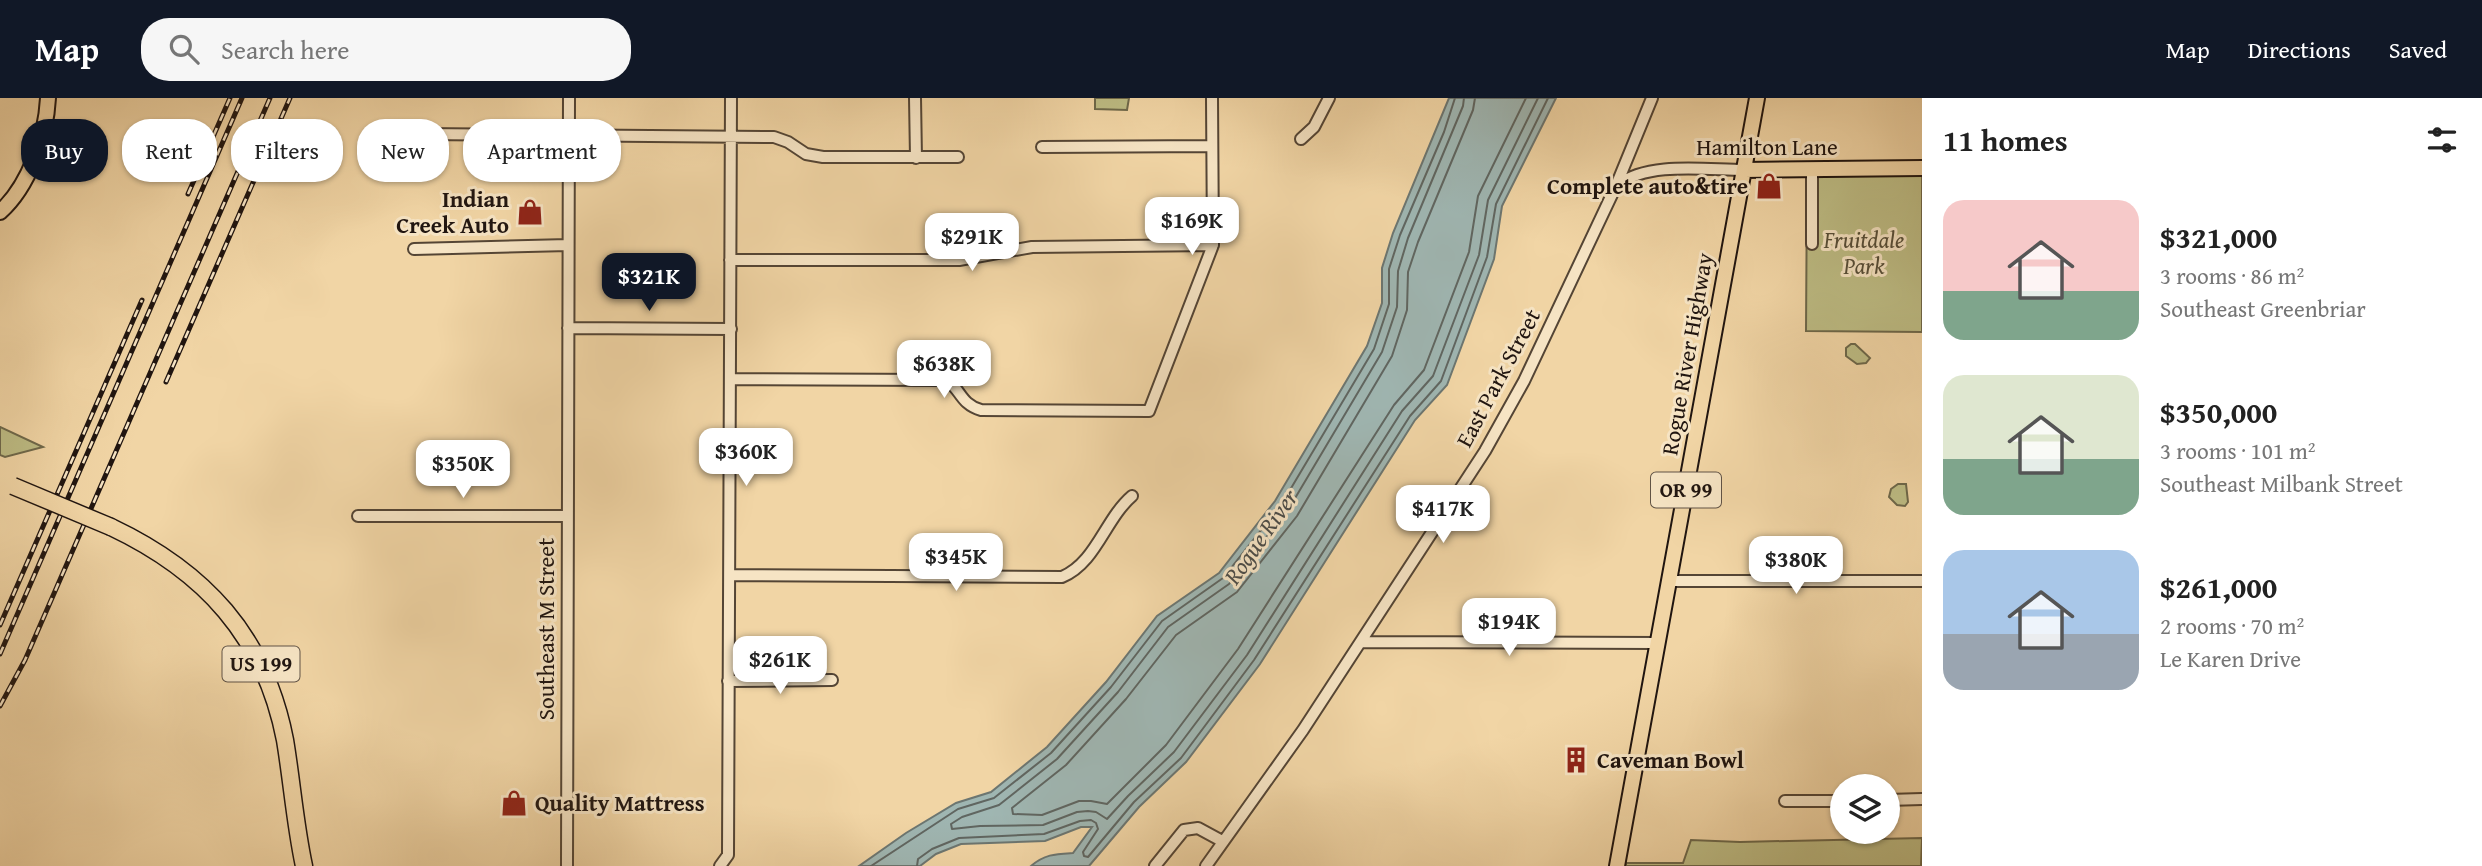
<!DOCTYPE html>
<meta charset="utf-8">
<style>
body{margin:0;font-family:"Gentium Book Plus",serif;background:#f6f6f6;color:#222;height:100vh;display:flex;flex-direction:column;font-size:26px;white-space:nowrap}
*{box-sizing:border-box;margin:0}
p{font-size:23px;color:#767676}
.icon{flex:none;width:38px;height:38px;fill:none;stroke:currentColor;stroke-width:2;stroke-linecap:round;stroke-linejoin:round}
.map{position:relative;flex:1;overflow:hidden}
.panel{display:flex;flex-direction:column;background:#fff;width:560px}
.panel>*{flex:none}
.top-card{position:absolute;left:21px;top:21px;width:665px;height:63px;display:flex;gap:14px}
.fabs{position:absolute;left:1830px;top:676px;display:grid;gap:14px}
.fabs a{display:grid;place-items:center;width:70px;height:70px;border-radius:50%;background:#fff;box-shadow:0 2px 5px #0004;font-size:35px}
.price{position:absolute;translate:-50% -60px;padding:0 16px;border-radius:14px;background:#fff;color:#222;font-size:23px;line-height:46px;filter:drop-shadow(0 2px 4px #0008)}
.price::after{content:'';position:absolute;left:50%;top:42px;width:21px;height:16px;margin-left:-10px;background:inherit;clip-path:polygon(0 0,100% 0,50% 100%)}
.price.active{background:#111827;color:#fff}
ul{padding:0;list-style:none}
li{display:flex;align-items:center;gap:21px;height:175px;padding:0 21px}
li span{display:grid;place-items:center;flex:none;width:196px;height:140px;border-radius:21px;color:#555}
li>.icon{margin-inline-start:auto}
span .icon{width:84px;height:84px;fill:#fffc;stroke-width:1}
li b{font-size:30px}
h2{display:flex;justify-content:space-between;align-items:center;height:84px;padding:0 21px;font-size:30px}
.tag{padding:0 24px;border-radius:28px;background:#fff;box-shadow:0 2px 5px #0004;font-size:24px;line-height:63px}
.tag.active{background:#111827;color:#fff}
header{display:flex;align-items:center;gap:42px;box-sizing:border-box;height:98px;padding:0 35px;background:#111827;color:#fff}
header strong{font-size:33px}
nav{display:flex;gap:38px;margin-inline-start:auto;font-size:24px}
.search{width:490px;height:63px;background:#f6f6f6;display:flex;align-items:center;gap:18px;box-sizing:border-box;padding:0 24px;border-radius:28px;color:#767676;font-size:26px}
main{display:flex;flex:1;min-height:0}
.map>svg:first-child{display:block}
</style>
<header>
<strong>Map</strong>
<div class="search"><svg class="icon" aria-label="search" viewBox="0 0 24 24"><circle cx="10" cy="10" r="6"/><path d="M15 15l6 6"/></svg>Search here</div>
<nav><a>Map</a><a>Directions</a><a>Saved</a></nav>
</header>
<main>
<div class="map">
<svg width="1922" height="768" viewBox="0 0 1922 768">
<rect width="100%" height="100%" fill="#f1d5a5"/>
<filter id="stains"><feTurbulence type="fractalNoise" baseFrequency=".00286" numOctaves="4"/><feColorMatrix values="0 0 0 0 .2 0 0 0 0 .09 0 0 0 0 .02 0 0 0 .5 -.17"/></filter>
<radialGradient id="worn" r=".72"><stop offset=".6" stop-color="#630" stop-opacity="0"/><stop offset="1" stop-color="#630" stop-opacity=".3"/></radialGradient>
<path fill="#bdbc84" stroke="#6e684a" stroke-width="2" d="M1095,0H1129L1127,12L1095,11Z
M1807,78H1922V234L1806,233Z
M1851,246H1855L1870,260L1866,265L1857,266L1846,258V250Z
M0,329L43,349L5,359L0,357Z
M1898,386H1906L1908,404L1905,408L1897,407L1889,399L1891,391Z
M1922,740L1921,768H1626V765H1683L1691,742L1740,744Z"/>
<path fill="#9fb6b2" stroke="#6c7671" stroke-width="2" d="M1449,0H1556L1502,108L1494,161L1447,287L1415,322L1260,566L1186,664L1139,709L1089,768H1031C1045,756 1056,756 1073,755L1092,729H1081L1045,743L961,746L936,756L920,768H859L906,735L956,705L991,694L1047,649L1106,584L1157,518L1219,475L1275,403L1367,248L1382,205V170L1393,135Z"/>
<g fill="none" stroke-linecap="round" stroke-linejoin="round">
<path stroke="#606661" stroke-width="2" d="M1464,0L1463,8L1408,140L1398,173L1397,209L1382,254L1288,412L1229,486L1168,529L1118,594L1057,661L999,707L962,719L951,726L952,731L980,728L1043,727L1077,714L1088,713L1096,714L1107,721L1128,698L1174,654L1247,557L1402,313L1433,278L1479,157L1488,102L1538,0
M1475,0L1473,12L1418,144L1408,174L1407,212L1392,258L1297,418L1237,494L1176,537L1126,601L1066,667L1012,710L1013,716L1042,717L1079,703H1091L1107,706L1166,647L1238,551L1394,307L1424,272L1469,154L1478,98L1526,0
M871,768L958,711L994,700L1051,655L1111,589L1162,523L1223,480L1281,407L1374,251L1389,206V171L1400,137L1444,34L1455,0
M917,768L918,761L932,751L959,740L1044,736L1080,723L1091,722L1096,725L1098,731L1083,754L1084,758L1088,759L1134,704L1181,660L1254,562L1410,318L1441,283L1487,159L1496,106L1548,0"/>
<g stroke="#544535" stroke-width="14">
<path id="minor" d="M915,0L916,60
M421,36L774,39L788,44L806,56L823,59H958
M1301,41L1314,29L1329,0
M1042,49L1212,48
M1618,87C1648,63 1707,72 1744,72
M1812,146V72
M414,151L568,147
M730,162H959L1032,149L1213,147
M568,230L731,231
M731,281L939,282C961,283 956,305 981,312L1149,313L1213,147L1212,0
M358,418H567
M730,477L1062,479C1096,465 1105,421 1132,398
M1669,483H1922
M1361,544L1657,545
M728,583L832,582
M1888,702L1922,701
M1785,703H1843
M567,768L569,0
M720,768L728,757L731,0
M1155,768L1184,732L1198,730L1222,743
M1206,768L1303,632L1485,353L1524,283L1616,88L1652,0"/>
</g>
<g stroke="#201510" stroke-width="18">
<path id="major" d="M1744,72L1922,70
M0,114C29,88 46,39 48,0
M1617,768L1757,0"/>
</g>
<g stroke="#201510" stroke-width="19">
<path id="highway" d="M111,429C204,473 265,538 285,642C292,684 295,726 304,768"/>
</g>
<use href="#minor" stroke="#f6e4c4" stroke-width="10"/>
<use href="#major" stroke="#f1d5a5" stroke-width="14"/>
<use href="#highway" stroke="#f1d5a5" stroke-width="16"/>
<g stroke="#201510" stroke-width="5">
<path id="rail" d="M188,96L230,0
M166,284L290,0
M0,527L142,202
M0,556L242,0
M0,608L25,562L270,0"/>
</g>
<use href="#rail" stroke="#f6e4c4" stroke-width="2.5" stroke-dasharray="8" stroke-linecap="butt"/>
<g stroke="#201510" stroke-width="19" stroke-linecap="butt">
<path id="highway-bridge" d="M13,388L111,429"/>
</g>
<use href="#highway-bridge" stroke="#f1d5a5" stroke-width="16"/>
</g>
<defs>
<g id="shop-bare" transform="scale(2.1)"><path d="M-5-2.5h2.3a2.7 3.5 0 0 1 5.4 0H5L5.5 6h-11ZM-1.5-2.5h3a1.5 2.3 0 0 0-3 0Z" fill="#8f2418" stroke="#f6e4c4" stroke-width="2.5" paint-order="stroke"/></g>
<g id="building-bare" transform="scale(2.1)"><path d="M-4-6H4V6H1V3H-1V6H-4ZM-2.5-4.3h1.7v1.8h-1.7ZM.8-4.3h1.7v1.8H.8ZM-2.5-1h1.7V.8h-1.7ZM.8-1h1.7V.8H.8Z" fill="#8f2418" stroke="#f6e4c4" stroke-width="2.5" paint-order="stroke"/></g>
</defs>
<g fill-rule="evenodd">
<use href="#shop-bare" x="1769" y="88"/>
<use href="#shop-bare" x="530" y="114"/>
<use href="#building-bare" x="1576" y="662"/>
<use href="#shop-bare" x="514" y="705"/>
</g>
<g text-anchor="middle" stroke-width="6" stroke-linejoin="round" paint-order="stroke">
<g fill="#f6e4c4" stroke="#605346" stroke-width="2">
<rect x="1651" y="374.5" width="70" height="35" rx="5"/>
<rect x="222.5" y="548.5" width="77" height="35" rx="5"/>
</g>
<g font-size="21" font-weight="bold" fill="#201510">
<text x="1686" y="399">OR 99</text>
<text x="261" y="573">US 199</text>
</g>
<g font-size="23" fill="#201510" stroke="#f6e4c4">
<text x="1767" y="57">Hamilton Lane</text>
<text transform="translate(1687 256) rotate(-80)" y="8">Rogue River Highway</text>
<text transform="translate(1498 280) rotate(-62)" y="8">East Park Street</text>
<text transform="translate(546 531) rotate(-90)" y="8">Southeast M Street</text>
</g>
<g font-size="23" font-weight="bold" fill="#201510" stroke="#f6e4c4" text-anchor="end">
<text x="1748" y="96">Complete auto&amp;tire</text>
<text x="509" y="109">Indian<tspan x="509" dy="26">Creek Auto</tspan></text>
<text x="1597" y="670" text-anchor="start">Caveman Bowl</text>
<text x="535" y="713" text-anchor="start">Quality Mattress</text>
</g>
<g font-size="23" font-style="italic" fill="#574f39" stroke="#f6e4c4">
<text x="1864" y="150">Fruitdale<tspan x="1864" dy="26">Park</tspan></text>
</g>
<g font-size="24" font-style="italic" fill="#4c4d49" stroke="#f6e4c4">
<text transform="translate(1261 439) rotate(-55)" y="8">Rogue River</text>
</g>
</g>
<rect width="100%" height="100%" filter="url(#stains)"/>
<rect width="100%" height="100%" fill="url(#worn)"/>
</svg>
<div class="fabs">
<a><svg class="icon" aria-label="layers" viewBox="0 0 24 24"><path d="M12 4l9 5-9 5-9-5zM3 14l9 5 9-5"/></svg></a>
</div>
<b class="price" style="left:1192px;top:159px">$169K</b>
<b class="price" style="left:972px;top:175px">$291K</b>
<b class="price active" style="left:649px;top:215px">$321K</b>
<b class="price" style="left:944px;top:302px">$638K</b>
<b class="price" style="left:746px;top:390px">$360K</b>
<b class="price" style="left:463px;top:402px">$350K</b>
<b class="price" style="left:1443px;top:447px">$417K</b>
<b class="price" style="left:956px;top:495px">$345K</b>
<b class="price" style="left:1796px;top:498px">$380K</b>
<b class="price" style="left:1509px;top:560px">$194K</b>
<b class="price" style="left:780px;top:598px">$261K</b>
<div class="top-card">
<a class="tag active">Buy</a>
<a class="tag">Rent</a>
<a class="tag">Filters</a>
<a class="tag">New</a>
<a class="tag">Apartment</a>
</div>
</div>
<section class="panel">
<h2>11 homes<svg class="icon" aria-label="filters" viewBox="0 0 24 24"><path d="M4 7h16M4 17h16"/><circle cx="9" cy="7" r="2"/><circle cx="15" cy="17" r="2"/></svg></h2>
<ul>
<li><span style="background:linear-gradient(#f6c9c9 65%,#7fa58c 0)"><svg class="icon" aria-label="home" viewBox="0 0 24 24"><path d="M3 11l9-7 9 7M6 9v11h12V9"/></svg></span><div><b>$321,000</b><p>3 rooms · 86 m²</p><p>Southeast Greenbriar</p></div></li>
<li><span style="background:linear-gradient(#dfe7d0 60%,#7fa58c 0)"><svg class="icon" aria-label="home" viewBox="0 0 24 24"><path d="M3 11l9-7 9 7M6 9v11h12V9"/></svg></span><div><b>$350,000</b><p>3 rooms · 101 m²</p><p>Southeast Milbank Street</p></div></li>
<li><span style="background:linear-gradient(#a9c7e8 60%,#9aa5b1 0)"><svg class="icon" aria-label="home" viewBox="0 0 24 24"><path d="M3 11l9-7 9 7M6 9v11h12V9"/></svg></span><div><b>$261,000</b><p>2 rooms · 70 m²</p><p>Le Karen Drive</p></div></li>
</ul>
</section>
</main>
